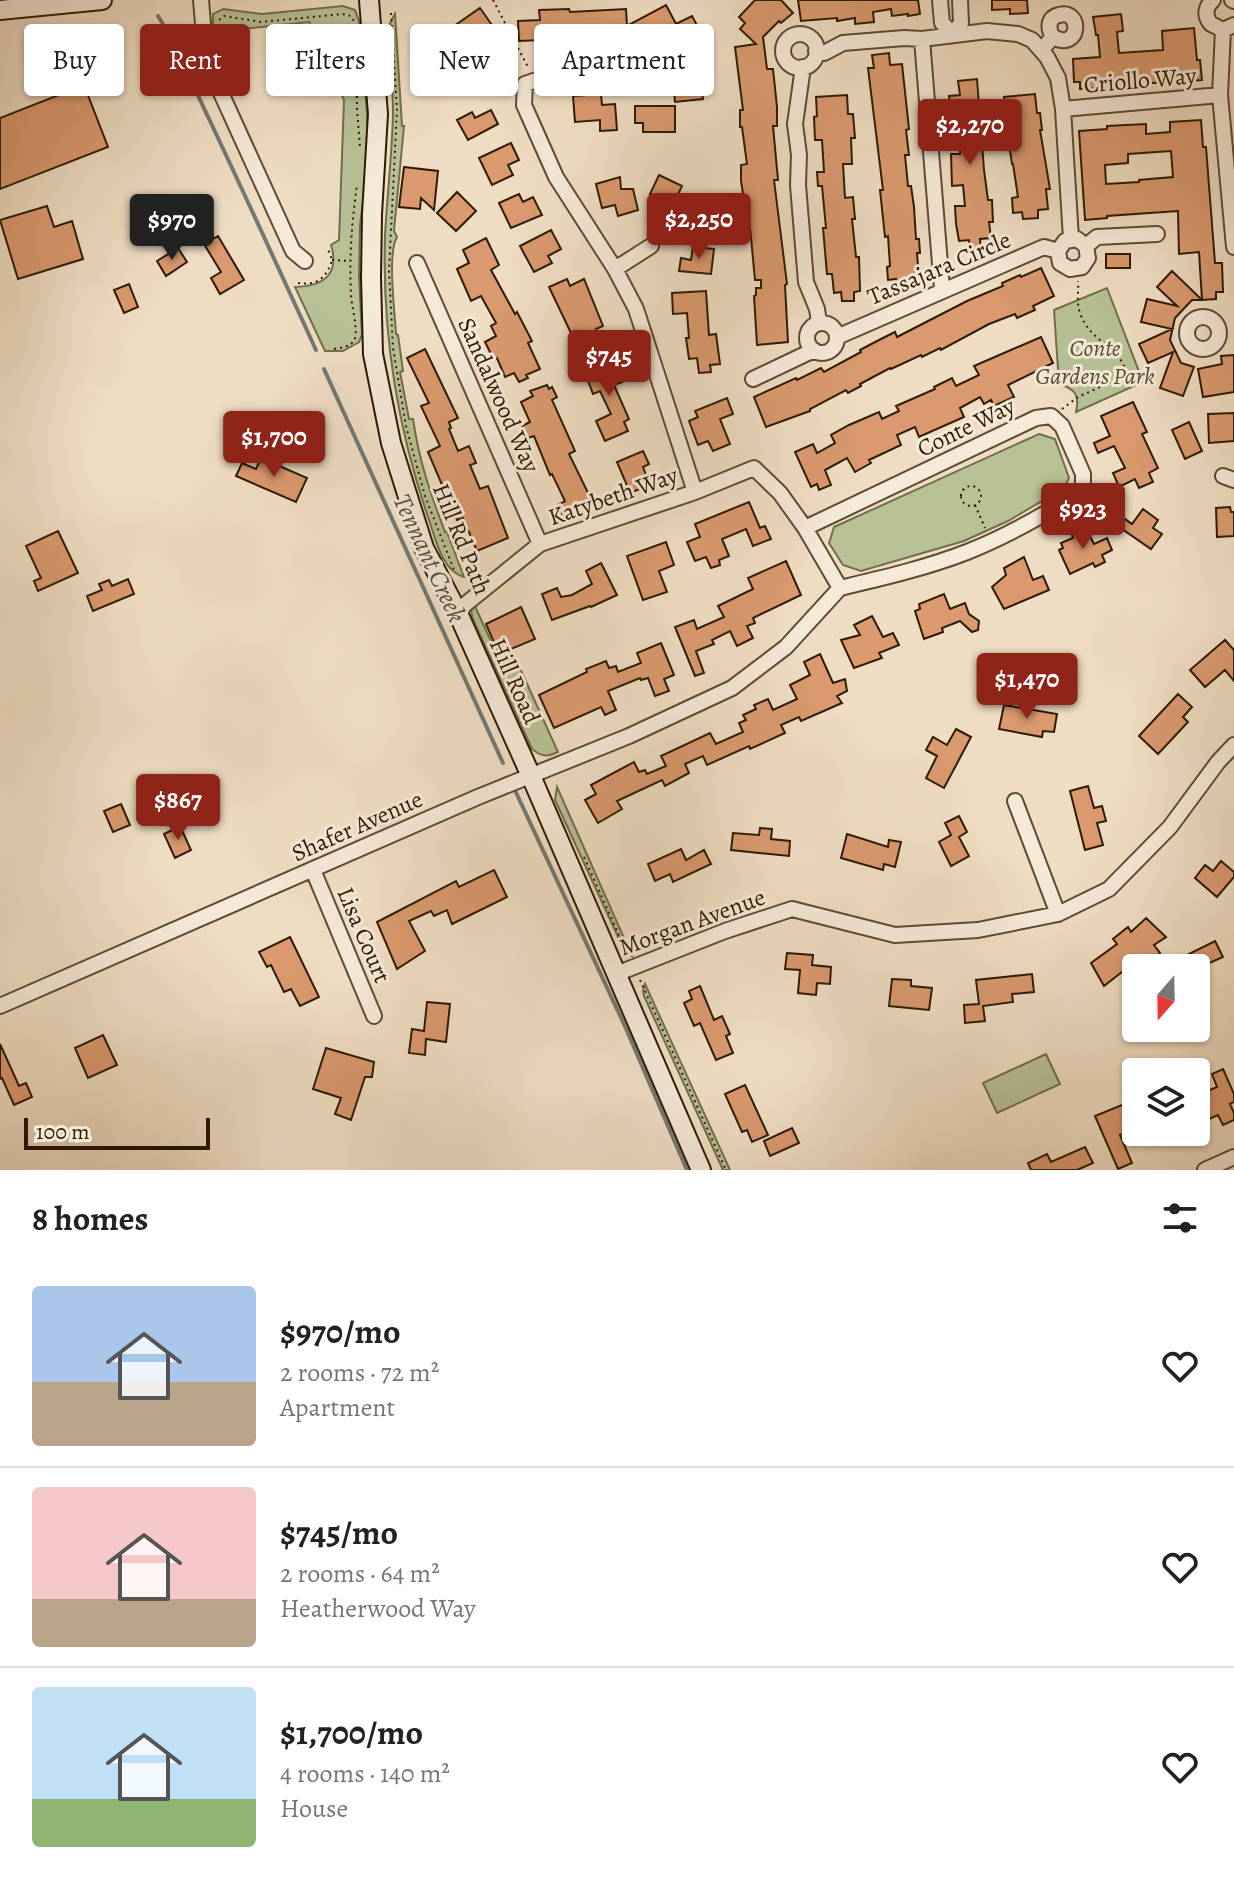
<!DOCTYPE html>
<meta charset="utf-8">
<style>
body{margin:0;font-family:Alegreya,serif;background:#f6f6f6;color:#222;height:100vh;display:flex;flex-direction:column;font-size:30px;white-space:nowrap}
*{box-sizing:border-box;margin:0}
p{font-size:26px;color:#767676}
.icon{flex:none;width:44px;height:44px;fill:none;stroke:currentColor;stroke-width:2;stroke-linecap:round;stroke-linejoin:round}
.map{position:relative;height:1170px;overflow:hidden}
.details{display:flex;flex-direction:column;background:#fff;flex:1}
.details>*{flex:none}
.hud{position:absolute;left:24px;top:24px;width:800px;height:72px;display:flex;gap:16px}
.needle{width:52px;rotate:200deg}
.tools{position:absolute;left:1122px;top:954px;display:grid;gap:16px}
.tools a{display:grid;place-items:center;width:88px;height:88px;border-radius:8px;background:#fff;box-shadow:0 2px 6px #0004;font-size:40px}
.scale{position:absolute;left:24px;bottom:20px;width:186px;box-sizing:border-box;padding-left:8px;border:4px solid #2d1a00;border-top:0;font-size:22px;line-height:28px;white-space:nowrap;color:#2d1a00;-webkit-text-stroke:6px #f5e9d8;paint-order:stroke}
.price{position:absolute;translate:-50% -68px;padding:0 18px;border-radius:8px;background:#8f2418;color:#fff;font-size:26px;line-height:52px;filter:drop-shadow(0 2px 4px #0008)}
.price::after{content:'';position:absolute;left:50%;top:48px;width:24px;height:18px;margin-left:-12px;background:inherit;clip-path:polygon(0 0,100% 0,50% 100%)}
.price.current{background:#222;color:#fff}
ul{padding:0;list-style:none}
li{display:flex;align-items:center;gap:24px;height:200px;padding:0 32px}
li+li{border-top:2px solid #e0e0e0}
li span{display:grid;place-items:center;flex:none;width:224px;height:160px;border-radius:8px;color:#555}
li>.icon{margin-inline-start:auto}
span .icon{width:96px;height:96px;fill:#fffc;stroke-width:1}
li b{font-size:34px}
h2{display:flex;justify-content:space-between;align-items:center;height:96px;padding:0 32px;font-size:34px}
.chip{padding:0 28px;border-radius:8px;background:#fff;box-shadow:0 2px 6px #0004;font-size:28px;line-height:72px}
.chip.current{background:#8f2418;color:#fff}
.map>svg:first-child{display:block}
</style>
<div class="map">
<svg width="1234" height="1170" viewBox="0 0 1234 1170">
<rect width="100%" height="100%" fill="#efddc3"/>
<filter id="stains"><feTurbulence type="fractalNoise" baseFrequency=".0025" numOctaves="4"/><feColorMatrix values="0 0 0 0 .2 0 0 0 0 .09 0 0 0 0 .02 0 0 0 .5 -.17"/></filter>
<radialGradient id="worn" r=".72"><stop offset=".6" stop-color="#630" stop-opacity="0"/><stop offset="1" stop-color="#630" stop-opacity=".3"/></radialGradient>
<path fill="#b7c195" stroke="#726e4a" stroke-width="2" d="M343,6L355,10L359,21L367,114V169L360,225L359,276L362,335L359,342L343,351H325L295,287C323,286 340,275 331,245L339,240L344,100L309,22L213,32V14L223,9L262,14Z
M395,14L402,126H404L394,231L397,237C387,254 395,313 396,334L398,335L403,371L400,372L409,419H413C419,461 430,492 445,532H447L464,577C441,571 435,536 428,517C397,426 382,332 385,236C387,196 392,155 393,115C393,99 392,82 391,66C390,54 387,42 388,30C389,24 392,19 395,14Z
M1107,288L1143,382L1076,412C1080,395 1075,389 1059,384L1054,310Z
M1039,434L1055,439L1069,478L1064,488L1008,521L964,541L861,571L843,565L829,543L834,527Z
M473,602L505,672L519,666L558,752C547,757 542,757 532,749L472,617L471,607Z
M557,787L632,956L625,952L555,800Z
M645,984L730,1170H723L644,996L643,991Z
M1046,1054L1060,1084L997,1113L983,1083Z"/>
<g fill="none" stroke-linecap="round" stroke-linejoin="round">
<path stroke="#727973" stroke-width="4" d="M158,16C179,49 193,86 210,121C246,197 281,274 316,350
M324,369L503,763
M513,786L624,1024L687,1170"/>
</g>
<path fill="#da996f" stroke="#2d1a00" stroke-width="2" fill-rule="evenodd" d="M755,0H781L793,13L781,23L779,21L763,37L767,69H773L777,107V126H773L778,180H774L787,284L785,285L788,342L757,345L754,296L756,295V288H761V280H755L748,206H745L741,181V165L747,164L742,127H740V110H743L735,47L756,44L740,29L745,23L739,17Z
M798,0H918L920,14L908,16V14L892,16L891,9L873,12L874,22L855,24V18L837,21V18L801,21Z
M992,0H1027L1028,13L1010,14V9L992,10Z
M666,5L676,24L692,16L700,31L673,46L662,26L638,39L563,41V48L541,49V40L519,41L518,21L540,20L539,10L569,9L570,12L626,9L627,26Z
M480,8L501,38L479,54L457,24Z
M1121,14L1123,31L1117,32L1119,53L1163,50L1162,31L1194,28L1197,60H1200L1202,80L1122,85V88L1103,90V88L1080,89V82H1074L1073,59L1100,57L1098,35H1096L1093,17Z
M444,52L473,59L465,64L478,67L474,86L438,78Z
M889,53L890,65L902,64L909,129L906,130L909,155H905L908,186H911L914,207L916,239H919L920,253H917L919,279L908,280L909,288L896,289V279L888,280L887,267L890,266L888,236L885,237L880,190H883L868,68H874L872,55Z
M690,56L691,65L699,64L703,99L675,102L672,67L679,66L678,57Z
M977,79L984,170L988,200H992L993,222H989L991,238L980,239L981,250L970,252L969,240L959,241L956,224L955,206H965L963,185L952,186L951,154H960L959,132L952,133L949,96L960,95L958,81Z
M84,85L108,147L0,189V118Z
M601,94L602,105L615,104L617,130L600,131V120L575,122L573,96Z
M1035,94L1037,113H1040L1042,130H1040L1050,189H1046L1048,209L1038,210V218L1023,219L1022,212L1013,213L1012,198L1018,197L1013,164H1012L1008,138H1006L1004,97Z
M847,95L848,114H853L855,138H851L852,164H843L845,198L853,197L855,219H852L856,257H859L860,291L854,292V301H842L841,292L834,293L832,274H827L823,228H826L822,186H818L817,172H824L822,140H815L814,117L817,116L816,97Z
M635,106H675V132H643V123H635Z
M491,110L498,124L468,140L457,120L472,112L475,118Z
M1201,120L1203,147H1206L1215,263H1222L1223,292H1216V299L1202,300L1199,252L1179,254L1178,211L1107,216V218L1085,220L1079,131L1107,129V126L1146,124V134L1170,132V122ZM1171,151L1173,177L1139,180V182L1106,184L1105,165L1128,163V154Z
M511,143L519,160L508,165L513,175L492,185L479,158Z
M404,167L438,171L434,210L421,198L420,209L399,207Z
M659,175L682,186L669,213L656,206L660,199L650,194Z
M620,177L621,189H633L638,210L618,216L615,205L602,208L596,184Z
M457,192L476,211L456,231L437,213Z
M519,194L523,202L533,197L542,215L511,228L499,203Z
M699,200L720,221L697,243L677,222Z
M47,206L54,227L72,221L83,259L18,279L0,220Z
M551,230L561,249L548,256L552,263L534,272L520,246Z
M218,236L244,280L220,294L211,278L221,272L204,244Z
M486,238L499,265L491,270L515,314L517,312L532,341L528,343L540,369L526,375L528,378L519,382L514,373L505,377L497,358L494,360L485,342L496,336L491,326L496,323L481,296L471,301L457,269L469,263L463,250Z
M693,247L714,249L711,274L679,271L681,258L691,260Z
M178,248L187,262L166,276L157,261Z
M1106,254H1130V268H1106Z
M1041,268L1054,296L1033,306L1035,310L1017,318L1015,314L989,324L941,350L940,348L922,357L921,355L891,369L890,368L860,384L861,386L848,393L846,390L810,409V411L766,427L754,397L796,378L797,380L821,368L824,372L861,352L860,350L879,340L895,332L897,337L967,301L1003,286L1002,283L1020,275L1021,277Z
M1172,271L1202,300H1192L1175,318L1170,340L1181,363L1194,367L1183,396L1160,388L1173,352L1148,363L1139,344L1172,329L1141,322L1147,299L1177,306L1157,287Z
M567,279L570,286L584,279L603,326L596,329L602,342L580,352L549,287Z
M129,284L138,307L124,313L114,290Z
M706,291L709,335L716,334L720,364L710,365L711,372L699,373L697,358L689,359L686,338H689L687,313L673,314L672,293Z
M1041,337L1053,363L1008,385L1014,397L994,406L991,400L984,404L980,397L960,408L964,417L919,437L915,427L897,435L901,445L869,460L871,463L855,472L847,458L825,470L831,485L819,490L817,484L811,487L795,452L813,444L817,453L835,443L831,435L849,425L879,412L882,419L899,411L896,406L935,389L934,387L952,378L956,386L979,375L974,366Z
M425,349L458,418L449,422L451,428L449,429L458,451L469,446L476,463L470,465L480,489L488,486L508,538L477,551L463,518L457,520L428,452L440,446L421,406L429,403L407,358Z
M1234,355V392L1203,397L1198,369L1222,364L1221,356Z
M617,362L625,381L614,385L629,419L624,422L628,431L605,441L596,421L611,414L600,391L593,394L584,370L601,363L603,368Z
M547,385L549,389L552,387L557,397L552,400L575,451L569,454L592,501L562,514L558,505L565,501L552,474L550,475L534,436L528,438L522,426L530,422L521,402L533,396L530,391Z
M727,398L733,414L720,419L730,444L713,451L708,441L698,445L689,421L698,417L695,411Z
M1133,402L1147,432L1142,434L1158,468L1149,473L1153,482L1139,488L1135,479L1119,487L1113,473L1125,468L1114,446L1098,453L1094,443L1110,436L1101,416Z
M1234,413V441L1209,443L1208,414Z
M1189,422L1202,451L1185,459L1172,430Z
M643,451L649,464L643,467L650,485L630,493L617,462Z
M261,458L307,478L296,502L236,476L242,463L256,469Z
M749,502L760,528L765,526L771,539L753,546L746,529L722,539L729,556L719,560L720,565L711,568L706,557L695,561L687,542L700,537L695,524Z
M1230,507L1231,512H1234V536L1217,537L1216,508Z
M1143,509L1158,520L1153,528L1162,534L1151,549L1112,522L1118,514L1132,524Z
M1086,528L1094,544L1107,538L1112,550L1102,555L1105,562L1095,567L1093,563L1070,574L1059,550L1063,548L1061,543L1073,538L1072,535Z
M58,531L78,573L38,591L34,581L41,578L26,546Z
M666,542L674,565L659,571L667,592L643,600L627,556Z
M1024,557L1033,580L1043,576L1049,590L1004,609L992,587L1006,575L1004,568Z
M786,561L801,595L753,618L755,623L747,626L753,638L737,646L730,631L712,640L714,644L696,651L704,673L695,676L675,627L694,620L697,629L724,617L718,606L753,589L748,578Z
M601,563L617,595L591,607L590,606L552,620L542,594L557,588L561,597L572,595L592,584L586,571Z
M128,579L134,594L93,611L87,596L102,590L99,584L109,580L112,586Z
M944,594L950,609L965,603L969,614L979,621L978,630L972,632L960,621L942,628L943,632L924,639L915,611L920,609L919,604Z
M521,607L535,639L499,654L486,624Z
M872,616L883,637L893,633L899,645L879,653L882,658L854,668L841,640L860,635L854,625Z
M1225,640L1234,650V681L1225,670L1205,687L1190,670Z
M661,643L674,675L664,679L669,691L655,696L648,678L641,680L640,678L608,691L616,710L605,715L601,707L554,728L539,695L587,672L586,669L606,661L609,668L616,666L618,672L641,663L637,653Z
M820,654L833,683L845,679L847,691L837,696L842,703L801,721L799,717L781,725L785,733L750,749L749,746L707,765L703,756L685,764L689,773L665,786L662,780L617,801L622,809L598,823L585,800L596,794L591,785L634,762L639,772L645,770L647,774L666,766L661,756L710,733L716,744L743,732L739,723L746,720L743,715L756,709L754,705L768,699L773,710L797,699L790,685L810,675L804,662Z
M1178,694L1192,707L1183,717L1188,722L1158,754L1139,736Z
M1004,705L1057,714L1054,732L1043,731L1042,737L999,729Z
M956,729L971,737L944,788L926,778L937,756L926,750L933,737L947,745Z
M1088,786L1094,808L1102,806L1106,821L1097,823L1103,845L1085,850L1070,791Z
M121,804L130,825L113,832L104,811Z
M959,816L967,832L959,837L969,856L951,866L939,842L951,835L945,823Z
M180,826L191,850L175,858L164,834Z
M760,828L772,829L771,839L790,841L789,856L731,850L733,833L759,835Z
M847,834L888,847L889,840L901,842L895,867L884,864L883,870L841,858Z
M681,849L686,860L704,850L711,864L673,882L670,874L655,881L648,864Z
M1221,861L1234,872V877L1217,897L1195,878L1205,865L1213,871Z
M494,870L507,897L452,924L447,910L434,916L431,911L409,921L425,951L397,969L377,922L456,881L459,887Z
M1146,918L1166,937L1154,945L1160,953L1144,968L1136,961L1104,986L1091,963L1117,944L1113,939L1128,927L1131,932Z
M290,937L319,997L300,1006L291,989L284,992L271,965L267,967L259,952Z
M1215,941L1223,957L1196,969L1193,968L1187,955Z
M787,953L813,955L812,965L831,967L830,984L817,983L816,995L798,993L800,970L785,969Z
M1032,974L1034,992L1012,994L1013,1002L983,1006L985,1021L965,1023L964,1005L979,1004L976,980Z
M892,979L911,980V986L932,988L929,1010L889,1006Z
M700,986L714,1020L722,1016L730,1034L726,1036L733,1053L716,1060L700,1023L694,1026L684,1003L692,999L689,991Z
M427,1002L450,1004L446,1042L426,1039L425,1055L409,1053L412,1029L424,1031Z
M103,1035L117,1065L88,1078L75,1048Z
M0,1044L19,1086L26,1083L32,1097L14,1105L2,1078L0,1079Z
M326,1048L374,1062L372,1077H365L351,1120L335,1114L341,1098L313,1089Z
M1223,1069L1234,1094V1102L1230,1104L1234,1113V1120L1223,1125L1218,1115L1196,1125V1096L1217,1087L1212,1074Z
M745,1085L768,1135L752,1142L747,1130L742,1132L725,1094Z
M1136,1088V1128L1120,1135L1132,1163L1118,1169L1095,1116L1127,1103L1123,1093Z
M792,1128L799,1143L770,1156L764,1141Z
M1085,1147L1093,1163L1077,1170H1031L1028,1163L1047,1154L1051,1162Z"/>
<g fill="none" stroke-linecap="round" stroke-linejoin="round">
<g stroke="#5e4b31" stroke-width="18">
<path id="street" d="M201,0L206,60L293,251L305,261
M940,0L942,23L953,34L961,23L960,0
M1213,0C1205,7 1204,16 1211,24L1223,30L1234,25
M1232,0L1234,1
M1223,30L1220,95L1234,247
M783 51a17 17 0 1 1 34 0a17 17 0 1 1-34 0Z
M922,39L942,289
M1041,50L1053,37C1048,29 1047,18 1059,15C1082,8 1081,52 1053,37
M816,51L824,53L843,43L904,38L922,39L987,31L1018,34L1032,40L1047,57L1058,78L1063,109L1071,239
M803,67L795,124L799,155L798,185L806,282L817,309L819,322
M633,70L569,69L525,84L524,105L556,177L615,269L636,309L695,492
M1063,109L1220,95
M1086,246L1097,237L1157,234
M417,263L540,544
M615,269L651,246
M1187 333a16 16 0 1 1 32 0a16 16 0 1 1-32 0Z
M807 338a15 15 0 1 1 30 0a15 15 0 1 1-30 0Z
M837,337L1044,247L1058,251L1065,241L1077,239L1086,246L1088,258L1082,267L1070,269L1060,263L1058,251
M753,379L814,350
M1223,476L1234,480
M457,611L540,544L695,492L754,468L780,493L805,528L1036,418L1051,416L1062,426L1083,474V490C1046,514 1008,536 967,552C926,568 882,578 840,588L805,528
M1015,801L1058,914
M313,870L374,1016
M616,974L725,931L792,909L895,935L978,930L1058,914L1109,889L1170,827L1218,762L1234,745
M0,1006L478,797L629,736L732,688L786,647L840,588
M1205,1170L1234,1157"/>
</g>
<g stroke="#2d1a00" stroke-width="22">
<path id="secondary" d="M369,0L378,114L372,214L371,278L373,354L391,443L424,548L457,611L531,776L701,1170
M0,10L102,0"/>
</g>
<path stroke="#2d1a00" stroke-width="2" stroke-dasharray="2 4" stroke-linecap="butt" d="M493,0L529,69
M391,13L397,110L389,271L393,348L406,426L425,496L454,570
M219,26V20L224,16L261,22L343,14L351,16L355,23
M356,42L357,109L360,147
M332,260L349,261
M298,283C316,286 327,278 332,260L328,249
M334,349C343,347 352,347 355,338C358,327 351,305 351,293C349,257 352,221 357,185
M1062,409L1078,397L1120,378L1124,366C1114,344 1089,340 1080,313C1076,302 1079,291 1078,281
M961 496a10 10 0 1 1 20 0a10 10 0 1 1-20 0Z
M975,505L985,528
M584,857L627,953
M640,980L726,1170"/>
<use href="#street" stroke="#f5e9d8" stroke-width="14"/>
<use href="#secondary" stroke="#f5e9d8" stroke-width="18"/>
</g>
<g text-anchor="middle" stroke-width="6" stroke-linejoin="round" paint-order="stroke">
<g font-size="24" fill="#2d1a00" stroke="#f5e9d8">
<text transform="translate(1140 80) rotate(-5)" y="8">Criollo Way</text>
<text transform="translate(939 268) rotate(-23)" y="8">Tassajara Circle</text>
<text transform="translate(499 395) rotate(66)" y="8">Sandalwood Way</text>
<text transform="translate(966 427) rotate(-26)" y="8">Conte Way</text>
<text transform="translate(613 496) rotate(-19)" y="8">Katybeth Way</text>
<text transform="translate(462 539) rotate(68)" y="8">Hill Rd Path</text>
<text transform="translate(515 681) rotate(66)" y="8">Hill Road</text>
<text transform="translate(357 826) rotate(-24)" y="8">Shafer Avenue</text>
<text transform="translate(692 922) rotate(-20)" y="8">Morgan Avenue</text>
<text transform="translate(364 935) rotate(67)" y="8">Lisa Court</text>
</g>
<g font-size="24" font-style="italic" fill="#564c2d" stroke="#f5e9d8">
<text x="1095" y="356">Conte<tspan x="1095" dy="28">Gardens Park</tspan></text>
</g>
<g font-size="26" font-style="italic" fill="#555143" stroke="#f5e9d8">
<text transform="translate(430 558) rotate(65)" y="9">Tennant Creek</text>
</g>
</g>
<rect width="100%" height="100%" filter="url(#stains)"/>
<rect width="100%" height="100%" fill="url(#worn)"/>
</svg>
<div class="tools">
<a><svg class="needle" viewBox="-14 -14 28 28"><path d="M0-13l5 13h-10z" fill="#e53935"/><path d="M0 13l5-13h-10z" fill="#767676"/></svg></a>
<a><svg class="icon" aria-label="layers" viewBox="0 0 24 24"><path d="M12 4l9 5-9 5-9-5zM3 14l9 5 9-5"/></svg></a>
</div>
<div class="scale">100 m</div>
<b class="price" style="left:970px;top:167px">$2,270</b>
<b class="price" style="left:699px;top:261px">$2,250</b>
<b class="price current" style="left:172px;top:262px">$970</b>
<b class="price" style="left:609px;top:398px">$745</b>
<b class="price" style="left:274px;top:479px">$1,700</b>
<b class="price" style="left:1083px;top:551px">$923</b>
<b class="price" style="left:1027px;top:721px">$1,470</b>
<b class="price" style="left:178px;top:842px">$867</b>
<div class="hud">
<a class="chip">Buy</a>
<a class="chip current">Rent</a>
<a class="chip">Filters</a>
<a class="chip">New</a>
<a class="chip">Apartment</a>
</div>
</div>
<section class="details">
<h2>8 homes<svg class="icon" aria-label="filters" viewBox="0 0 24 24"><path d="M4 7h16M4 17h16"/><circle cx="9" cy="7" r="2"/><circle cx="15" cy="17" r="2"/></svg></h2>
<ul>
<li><span style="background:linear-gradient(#a9c7e8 60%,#b9a48a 0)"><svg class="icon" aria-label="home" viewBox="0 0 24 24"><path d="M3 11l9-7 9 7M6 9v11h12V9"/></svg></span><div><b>$970/mo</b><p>2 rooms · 72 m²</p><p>Apartment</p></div><svg class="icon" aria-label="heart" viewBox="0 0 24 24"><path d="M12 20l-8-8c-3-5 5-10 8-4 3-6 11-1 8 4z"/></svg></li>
<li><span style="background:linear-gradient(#f6c9c9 70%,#b9a48a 0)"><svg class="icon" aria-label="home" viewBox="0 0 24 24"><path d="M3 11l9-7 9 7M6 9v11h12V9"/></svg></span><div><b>$745/mo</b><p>2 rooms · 64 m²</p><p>Heatherwood Way</p></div><svg class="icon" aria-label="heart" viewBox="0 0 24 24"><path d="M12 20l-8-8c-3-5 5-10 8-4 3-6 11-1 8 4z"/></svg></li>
<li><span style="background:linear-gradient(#bfe0f5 70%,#8fb573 0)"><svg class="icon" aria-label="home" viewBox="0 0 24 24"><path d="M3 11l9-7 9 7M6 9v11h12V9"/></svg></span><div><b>$1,700/mo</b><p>4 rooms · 140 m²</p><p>House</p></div><svg class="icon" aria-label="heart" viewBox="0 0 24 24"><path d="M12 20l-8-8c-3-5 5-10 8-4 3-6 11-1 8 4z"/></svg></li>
</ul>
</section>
